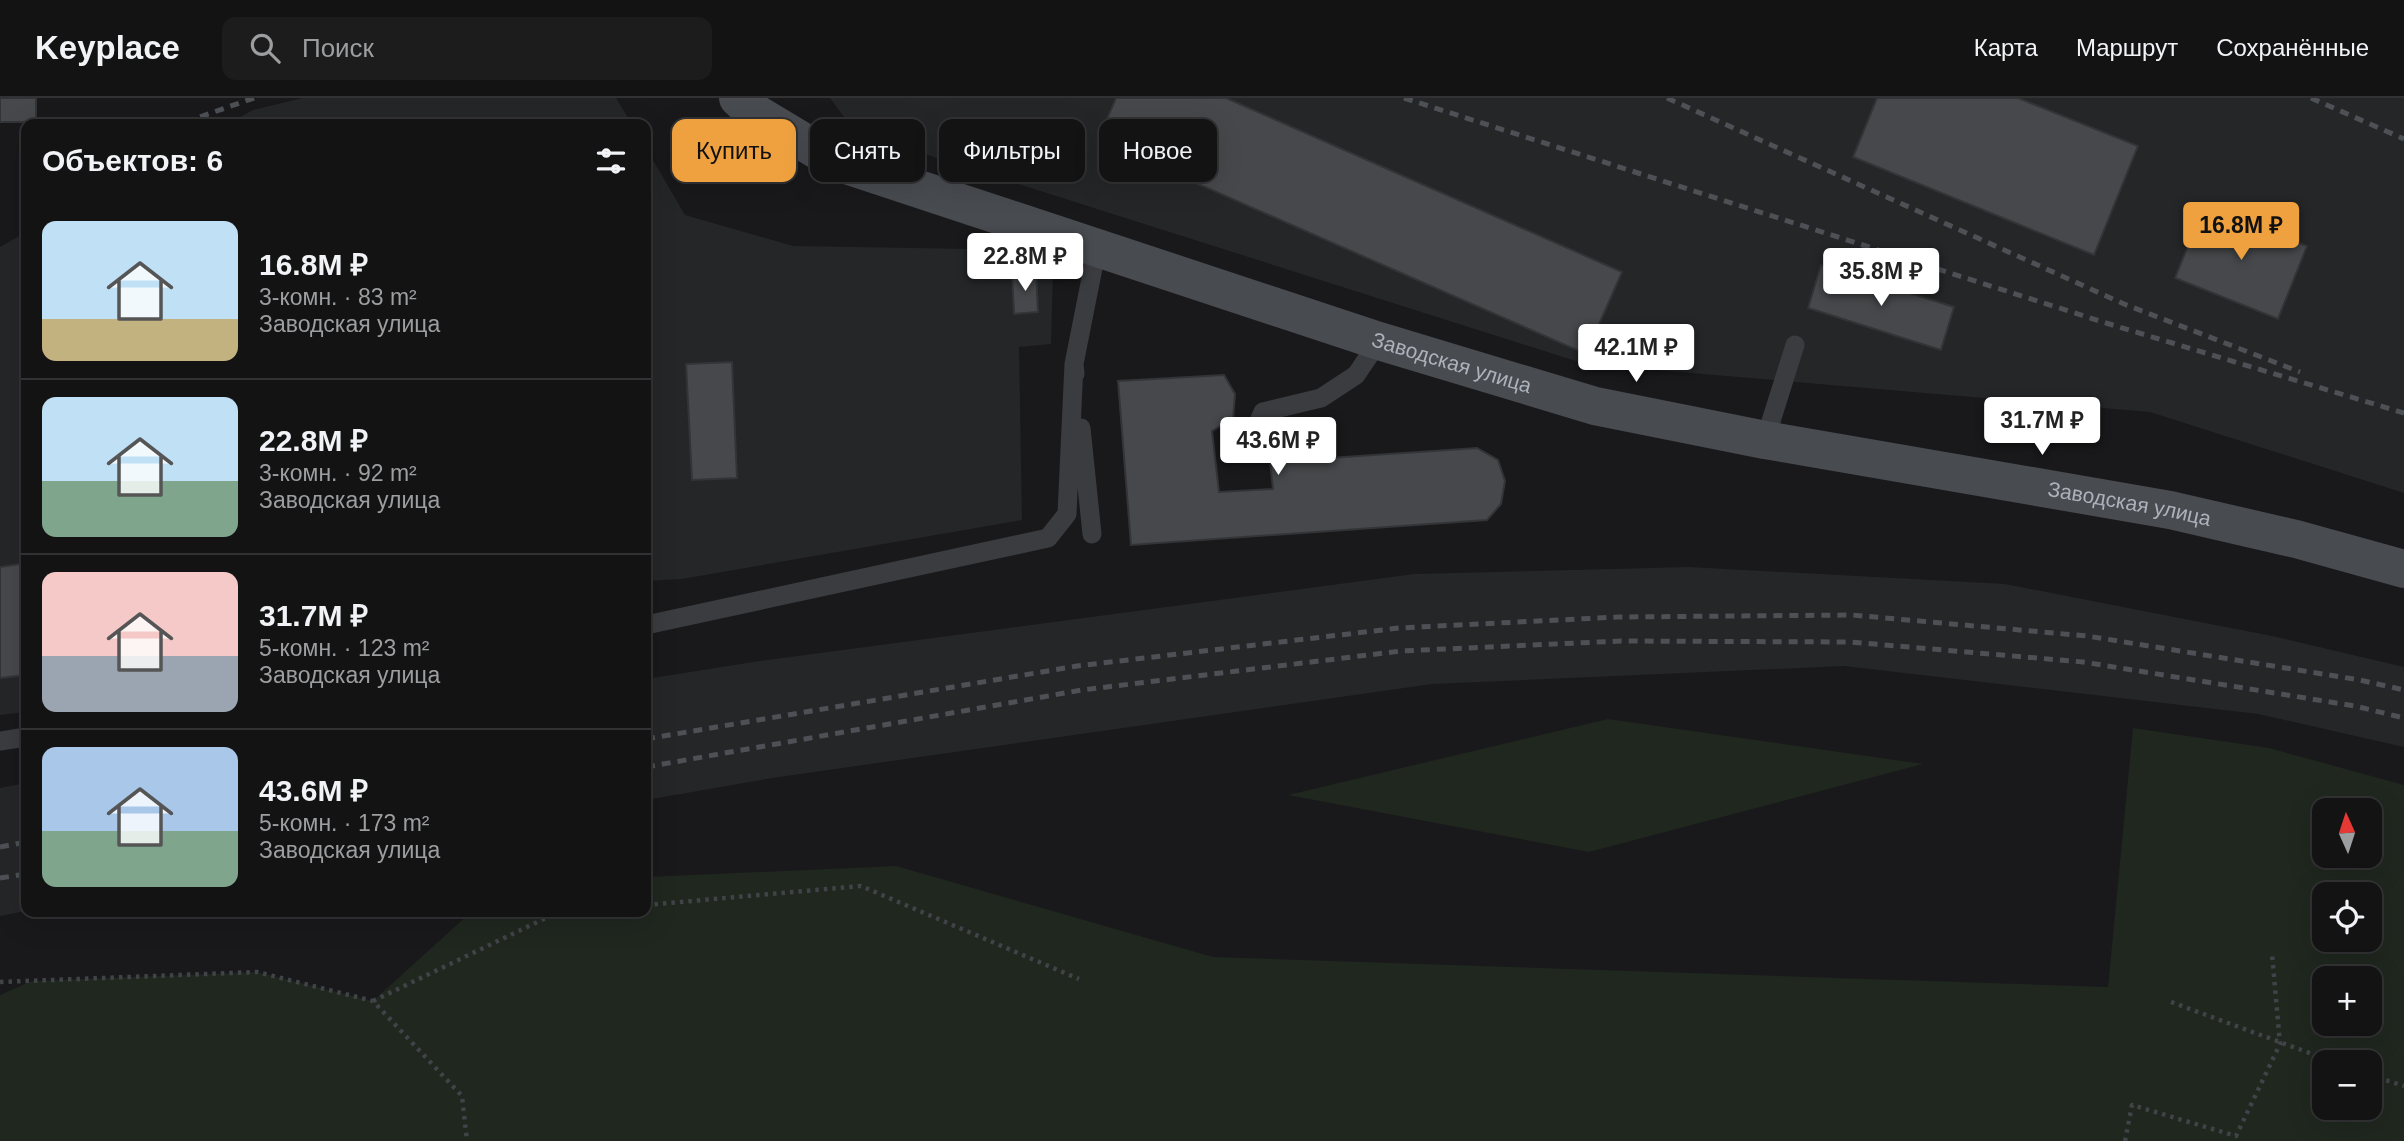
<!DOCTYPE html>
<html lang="ru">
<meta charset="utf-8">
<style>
body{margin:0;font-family:Helvetica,sans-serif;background:#1c1c1d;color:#f1f3f6;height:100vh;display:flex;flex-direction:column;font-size:26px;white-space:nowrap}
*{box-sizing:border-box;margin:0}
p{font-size:23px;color:#9d9ea0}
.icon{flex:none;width:38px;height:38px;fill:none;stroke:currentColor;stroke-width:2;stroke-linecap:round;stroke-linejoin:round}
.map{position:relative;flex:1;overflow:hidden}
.side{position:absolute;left:21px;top:21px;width:630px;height:798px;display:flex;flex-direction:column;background:#131314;border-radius:14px;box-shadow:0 7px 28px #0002,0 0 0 2px #323234}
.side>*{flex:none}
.top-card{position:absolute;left:672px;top:21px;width:665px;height:63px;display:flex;gap:14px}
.needle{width:46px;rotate:357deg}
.buttons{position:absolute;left:2312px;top:700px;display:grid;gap:14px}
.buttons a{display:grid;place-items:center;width:70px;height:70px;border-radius:14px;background:#131314;box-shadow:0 7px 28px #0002,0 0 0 2px #323234;font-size:35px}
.price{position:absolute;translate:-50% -60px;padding:0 16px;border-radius:7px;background:#fff;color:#222;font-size:23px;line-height:46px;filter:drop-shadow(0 2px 4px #0008)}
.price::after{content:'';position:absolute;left:50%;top:42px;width:21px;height:16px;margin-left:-10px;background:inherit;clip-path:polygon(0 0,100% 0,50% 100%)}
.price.active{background:#eea13e;color:#111}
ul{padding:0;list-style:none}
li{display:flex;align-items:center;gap:21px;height:175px;padding:0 21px}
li+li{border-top:2px solid #323234}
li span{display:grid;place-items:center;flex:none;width:196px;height:140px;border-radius:14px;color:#555}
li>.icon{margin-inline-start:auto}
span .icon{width:84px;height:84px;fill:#fffc;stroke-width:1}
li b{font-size:30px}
h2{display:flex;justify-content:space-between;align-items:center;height:84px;padding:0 21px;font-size:30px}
.tag{padding:0 24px;border-radius:14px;background:#131314;box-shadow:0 7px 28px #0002,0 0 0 2px #323234;font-size:24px;line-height:63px}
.tag.active{background:#eea13e;color:#111}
header{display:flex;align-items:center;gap:42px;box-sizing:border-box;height:98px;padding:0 35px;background:#131314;border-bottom:2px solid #323234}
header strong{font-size:33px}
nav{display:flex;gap:38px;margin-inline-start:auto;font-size:24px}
.search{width:490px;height:63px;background:#1c1c1d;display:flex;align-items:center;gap:18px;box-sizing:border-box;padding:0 24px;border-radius:14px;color:#9d9ea0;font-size:26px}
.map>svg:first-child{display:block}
</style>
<header>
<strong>Keyplace</strong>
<div class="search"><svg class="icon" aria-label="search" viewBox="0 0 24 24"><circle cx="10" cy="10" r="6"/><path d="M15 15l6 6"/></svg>Поиск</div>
<nav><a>Карта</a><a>Маршрут</a><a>Сохранённые</a></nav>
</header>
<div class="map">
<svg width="2404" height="1043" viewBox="0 0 2404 1043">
<rect width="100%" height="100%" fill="#19191b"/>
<path fill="#252628" d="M303,0H616L632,26H227L253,12Z
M830,0H2404V395L2150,314L1585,266L855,34Z
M646,50L685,117L793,148L1037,152L1053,171L1051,246L1019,249L1022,422L682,481L646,483Z
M26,134V614L0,617V149Z
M1689,469L2005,486L2272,538L2404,569V649L2258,616L1844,568L1432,586L772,680L646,702V581L760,563L1414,476Z
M26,685V813L0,818V690Z"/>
<path fill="#1f271f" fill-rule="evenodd" d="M1608,621L1923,666L1589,754L1288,697Z
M2133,630L2269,650L2404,687V1043H0V897L32,883L257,874L373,903L471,814H646V779L896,768L1213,859L2108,889ZM2324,712H2370V758H2324ZM2370,796V842H2324V796ZM2324,880H2370V926H2324ZM2324,964H2370V1010H2324Z"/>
<path fill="#46484b" stroke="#333437" stroke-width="2" d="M0,0H36V24H0Z
M1116,0H1226L1622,174L1586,256L1098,42Z
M1877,0H2018L2138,48L2094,157L1853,59Z
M2204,108L2307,148L2278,221L2175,180Z
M1821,167L1954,209L1941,252L1808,210Z
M1036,174L1038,214L1014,216L1012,176Z
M732,264L737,380L692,382L686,266Z
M1224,277L1235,296L1233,321L1212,333L1219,394L1273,391L1270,364L1477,350L1498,362L1505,383L1501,406L1487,422L1131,447L1118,283Z
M26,465V577L0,580V469Z"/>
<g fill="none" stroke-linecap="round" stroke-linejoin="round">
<path stroke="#404347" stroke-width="4.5" stroke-dasharray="3.5 5" stroke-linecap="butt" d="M646,807L861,788L1079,881
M0,884L257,874L373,903L462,998L467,1043
M373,903L554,816L574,814
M2171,904L2334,964
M2370,977L2404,988
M2125,1043L2132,1007L2236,1038L2280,946L2272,856"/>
<path stroke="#3a3c40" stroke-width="19" d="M1075,276L1074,266L1097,150
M1081,330L1092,436
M1765,342L1795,247
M1246,352L1263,314L1321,300L1356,277L1379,243
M646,527L1048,440L1067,416L1074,266
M0,643L26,639"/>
<path stroke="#484b50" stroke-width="38" id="s1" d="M738,0L752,13L837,64L1379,243L1595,308L1765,342L2170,412L2296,441L2404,471"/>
<path stroke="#4d5055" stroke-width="5" stroke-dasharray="9 7" stroke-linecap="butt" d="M1404,0L2106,225L2404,315
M1667,0L2124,206L2300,274
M2311,0L2404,41
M185,24L254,0
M646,641L1077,568L1399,530L1618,519L1852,517L2087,538L2360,582L2404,592
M646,669L1082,592L1401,553L1621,543L1851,544L2083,564L2355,608L2404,620
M0,749L26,744
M0,780L26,776"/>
</g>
<g text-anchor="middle" stroke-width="5" stroke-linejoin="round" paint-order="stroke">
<g font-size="21" fill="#acb2bb" stroke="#141416">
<text dy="7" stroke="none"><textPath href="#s1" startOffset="765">Заводская улица</textPath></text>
<text dy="7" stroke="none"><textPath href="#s1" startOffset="1458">Заводская улица</textPath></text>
</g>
</g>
</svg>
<div class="buttons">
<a><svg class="needle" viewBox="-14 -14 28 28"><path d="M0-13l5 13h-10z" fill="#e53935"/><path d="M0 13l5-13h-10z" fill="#9d9ea0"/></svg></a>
<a><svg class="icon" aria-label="locate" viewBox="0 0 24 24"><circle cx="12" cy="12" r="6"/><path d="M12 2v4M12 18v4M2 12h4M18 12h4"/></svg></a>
<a>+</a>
<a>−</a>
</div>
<b class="price active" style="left:2241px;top:164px">16.8M ₽</b>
<b class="price" style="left:1025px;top:195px">22.8M ₽</b>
<b class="price" style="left:1881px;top:210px">35.8M ₽</b>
<b class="price" style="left:1636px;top:286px">42.1M ₽</b>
<b class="price" style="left:2042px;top:359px">31.7M ₽</b>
<b class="price" style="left:1278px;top:379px">43.6M ₽</b>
<div class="top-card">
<a class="tag active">Купить</a>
<a class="tag">Снять</a>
<a class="tag">Фильтры</a>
<a class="tag">Новое</a>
</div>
<section class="side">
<h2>Объектов: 6<svg class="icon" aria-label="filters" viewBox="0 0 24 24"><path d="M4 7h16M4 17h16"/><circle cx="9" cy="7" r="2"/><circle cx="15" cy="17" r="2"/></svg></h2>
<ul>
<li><span style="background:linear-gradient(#bfe0f5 70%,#c2b280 0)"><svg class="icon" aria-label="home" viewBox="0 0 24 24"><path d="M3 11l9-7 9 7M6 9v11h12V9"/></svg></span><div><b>16.8M ₽</b><p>3-комн. · 83 m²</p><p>Заводская улица</p></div></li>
<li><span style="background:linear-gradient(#bfe0f5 60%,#7fa58c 0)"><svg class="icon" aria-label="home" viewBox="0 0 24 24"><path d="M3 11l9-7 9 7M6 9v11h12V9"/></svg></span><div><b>22.8M ₽</b><p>3-комн. · 92 m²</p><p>Заводская улица</p></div></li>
<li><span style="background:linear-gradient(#f6c9c9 60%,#9aa5b1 0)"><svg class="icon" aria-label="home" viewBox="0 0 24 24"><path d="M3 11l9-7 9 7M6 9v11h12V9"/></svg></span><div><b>31.7M ₽</b><p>5-комн. · 123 m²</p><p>Заводская улица</p></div></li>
<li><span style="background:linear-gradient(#a9c7e8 60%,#7fa58c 0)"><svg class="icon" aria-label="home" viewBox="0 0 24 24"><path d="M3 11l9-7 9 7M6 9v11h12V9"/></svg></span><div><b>43.6M ₽</b><p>5-комн. · 173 m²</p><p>Заводская улица</p></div></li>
</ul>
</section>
</div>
